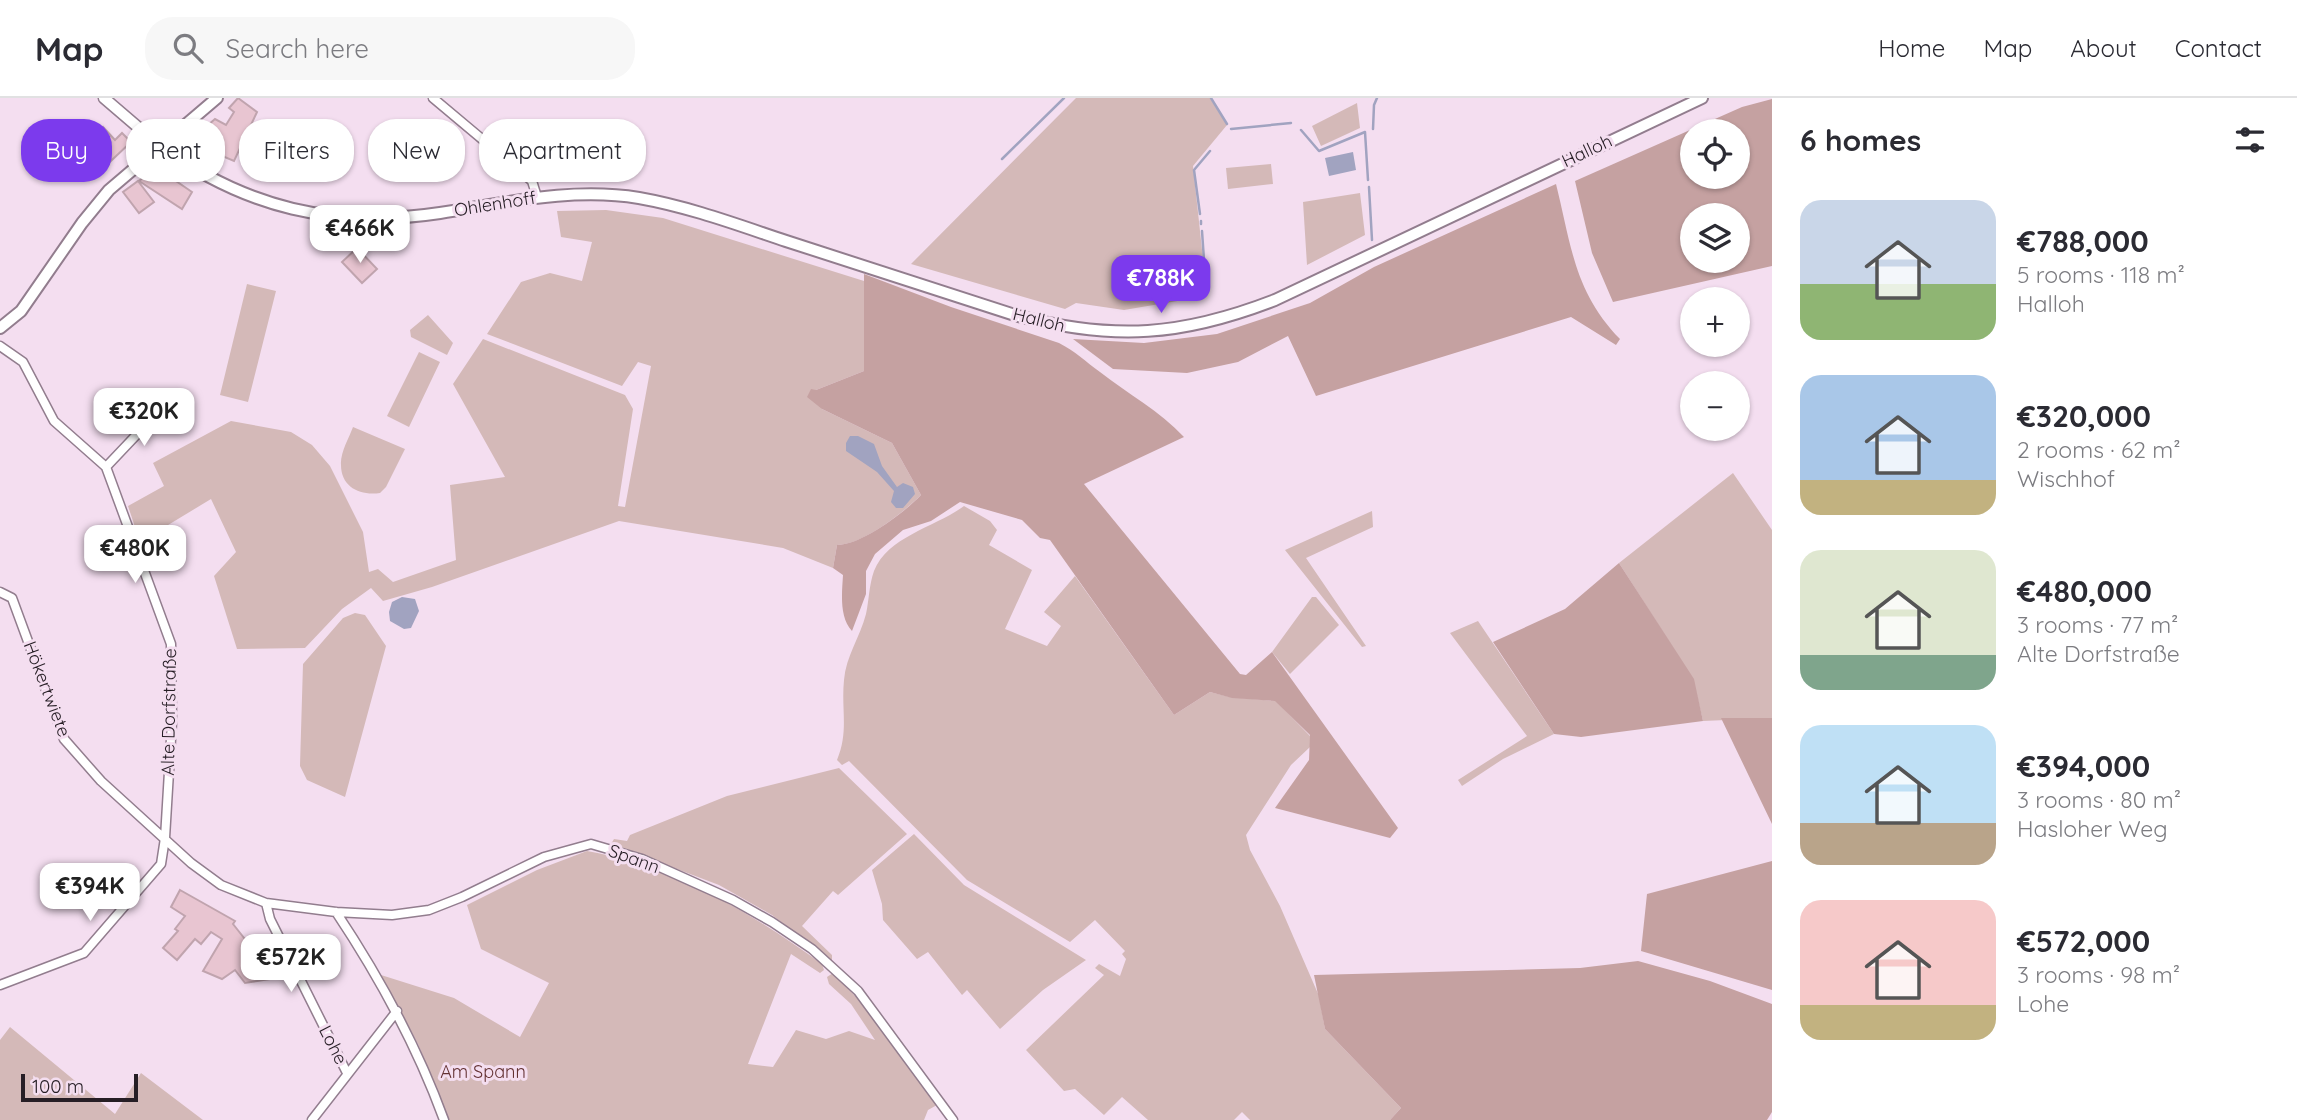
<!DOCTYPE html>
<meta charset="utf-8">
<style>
body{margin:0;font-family:Quicksand,sans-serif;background:#f7f7f7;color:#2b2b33;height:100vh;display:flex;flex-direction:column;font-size:26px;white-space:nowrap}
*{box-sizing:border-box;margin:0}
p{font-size:23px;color:#7c7c81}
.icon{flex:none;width:38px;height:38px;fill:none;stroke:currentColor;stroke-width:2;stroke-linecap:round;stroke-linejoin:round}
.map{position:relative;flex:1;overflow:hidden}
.drawer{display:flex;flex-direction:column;background:#fff;width:525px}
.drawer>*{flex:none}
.banner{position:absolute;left:21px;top:21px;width:665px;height:63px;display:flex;gap:14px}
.fabs{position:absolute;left:1680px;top:21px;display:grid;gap:14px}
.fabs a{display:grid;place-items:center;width:70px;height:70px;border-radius:50%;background:#fff;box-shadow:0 2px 5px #0004;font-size:35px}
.scale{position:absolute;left:21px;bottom:18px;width:117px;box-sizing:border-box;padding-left:7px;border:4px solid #261e25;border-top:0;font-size:19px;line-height:24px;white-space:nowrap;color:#261e25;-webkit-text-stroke:5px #f4def0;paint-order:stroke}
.price{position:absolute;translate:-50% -60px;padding:0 16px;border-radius:14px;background:#fff;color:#222;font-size:23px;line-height:46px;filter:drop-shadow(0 2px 4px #0008)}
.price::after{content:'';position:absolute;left:50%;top:42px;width:21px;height:16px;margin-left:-10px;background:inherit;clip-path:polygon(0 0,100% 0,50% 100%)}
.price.current{background:#7c3aed;color:#fff}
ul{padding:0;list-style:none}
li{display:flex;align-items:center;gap:21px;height:175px;padding:0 28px}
li span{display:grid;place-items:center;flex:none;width:196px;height:140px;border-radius:21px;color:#555}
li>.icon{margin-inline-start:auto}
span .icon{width:84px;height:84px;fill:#fffc;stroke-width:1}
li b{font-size:30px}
h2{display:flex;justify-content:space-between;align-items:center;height:84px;padding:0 28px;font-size:30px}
.tag{padding:0 24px;border-radius:28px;background:#fff;box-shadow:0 2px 5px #0004;font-size:24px;line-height:63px}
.tag.current{background:#7c3aed;color:#fff}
header{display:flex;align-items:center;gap:42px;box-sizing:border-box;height:98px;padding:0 35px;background:#fff;border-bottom:2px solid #e1e1e2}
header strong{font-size:33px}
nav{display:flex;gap:38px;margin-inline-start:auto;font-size:24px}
.search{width:490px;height:63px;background:#f7f7f7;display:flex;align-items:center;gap:18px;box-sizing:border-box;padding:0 24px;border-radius:28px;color:#7c7c81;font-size:26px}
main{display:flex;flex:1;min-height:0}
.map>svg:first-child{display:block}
</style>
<header>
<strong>Map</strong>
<div class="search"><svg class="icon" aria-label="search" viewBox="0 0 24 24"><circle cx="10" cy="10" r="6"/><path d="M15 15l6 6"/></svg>Search here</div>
<nav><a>Home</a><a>Map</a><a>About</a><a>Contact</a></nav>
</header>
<main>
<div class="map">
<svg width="1772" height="1022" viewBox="0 0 1772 1022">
<rect width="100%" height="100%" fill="#f4def0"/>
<path fill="#d4b9b8" d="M1076,0H1210L1227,27L1193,68L1207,198L1124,212L1076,205L1065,211L911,166Z
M1357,5L1360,30L1321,48L1312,28Z
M1271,66L1273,86L1228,91L1226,70Z
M1360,95L1365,137L1307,167L1303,104Z
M606,112L663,120L864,183V273L816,292L822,311L892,345L921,397C903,415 862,447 837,447L833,470L783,450L619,423L432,489L383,503L371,490L342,511L305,550L237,551L214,478L236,454L211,401L140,444L128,408L164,388L153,365L231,323L291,334L312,347L330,368L363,434L369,474L378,471L393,484L456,462L450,387L505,379L453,286L483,241L625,297L633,311L618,408L625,409L651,268L638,264L622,288L487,236L521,184L550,175L582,183L592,144L561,139L557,113Z
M247,186L276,193L248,304L220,297Z
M428,217L453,245L447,257L411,239L410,232Z
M419,254L440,264L409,329L387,318Z
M353,329L405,351L386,389L380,395C360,398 341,389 341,367C340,355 349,340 353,329Z
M1733,375L1772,432V620L1703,623L1693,581L1619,465Z
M964,408L990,423L997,432L989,447L1032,472L1005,531L1047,548L1061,528L1044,514L1075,478L1174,617L1210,594L1230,599L1276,603L1310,638V649L1291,667L1246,737L1250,752L1280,808L1319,898L1325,931L1401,1010L1390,1022H1250L1242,1014L1234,1022H1148L1122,999L1104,1017L1075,991L1064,993L1026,952L1104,877L1095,870L1099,866L1120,878L1126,861L1122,856L1125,853L1095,822L1070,844L967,782L849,663L842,667L837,662C849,633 841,612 844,582C846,558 860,539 866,516C869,502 869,487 874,473C888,438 936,429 964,408Z
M1372,413L1373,429L1306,460L1366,548L1362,549L1285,452Z
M1312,499H1316L1339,527L1290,576L1272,554Z
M355,515L365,517L386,548L345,699L307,682L300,668L303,566L343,520Z
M1478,523L1554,636L1503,661L1462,688L1458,682L1527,638L1450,535Z
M839,670L907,736L838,797L833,793L802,828L832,857V863L772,817L719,787L611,746L614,741L627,743L630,737L727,698Z
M914,736L964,787L1086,862L1043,892L1000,931L967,892L962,897L928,854L917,861L883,822L882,806L872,772Z
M587,753C673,768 752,815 822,866L824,872L820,875L791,856L748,966L773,969L796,932L826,941L849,933L875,942L851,906L829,886L827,879L833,875L859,902L937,1007L928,1012L924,1022H449L418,946L381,877L454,900L520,939L549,885L481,851L467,807L537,772Z
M10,929L115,1016L141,975L203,1022H0V942Z"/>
<path fill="#c5a1a1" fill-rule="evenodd" d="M1772,1V168L1613,204L1592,155L1575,83L1742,9ZM1692,33H1738V79H1692ZM1692,117H1738V163H1692Z
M1556,86C1571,146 1574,194 1620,241L1616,247L1571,219L1316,298L1288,238L1238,264L1187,275L1113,271L1073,241L1144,245L1217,236L1310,205L1374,169Z
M864,176L951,209L1059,245C1075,253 1086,264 1100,274C1128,296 1160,313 1184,339L1084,386L1240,576L1246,577L1272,554L1398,730L1390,740L1275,710L1309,662L1310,637L1275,603L1232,600L1210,594L1174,617L1050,442L1040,440L1022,422L960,404L931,423L903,432L875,456L866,473V496L852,533C839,519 842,495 843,477L833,470L837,447C861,447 904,415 921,397L892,345L822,311L807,299L811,291L816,292L864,273Z
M1619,465L1694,581L1703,623L1581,639L1554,636L1493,544L1565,511Z
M1721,620H1772V726Z
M1772,763V892L1641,853L1647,796Z
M1638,863L1710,883L1772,906V1014L1767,1022H1390L1401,1010L1325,931L1314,877L1580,870Z"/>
<path fill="#a1a3c0" d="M1353,54L1356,72L1329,78L1325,60Z
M850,338H858L874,346L882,368L897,389L903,385L913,389L915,396L903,410H896L891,404L894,393L877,374L846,353V345Z
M402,499L415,501L419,513L411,530L404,531L390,523L389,514L392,504Z"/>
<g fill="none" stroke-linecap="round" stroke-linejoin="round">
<path stroke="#a1a3c0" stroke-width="2.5" d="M1211,0L1227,26
M1231,31L1291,25
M1373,31L1374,7L1377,0
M1301,32L1319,53L1365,34L1368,82
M1002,61L1064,0
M1369,89L1372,142
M1200,116L1194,72L1210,53
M1201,123V126
M1202,133L1204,162"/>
</g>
<path fill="#e8c5d1" stroke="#c0a4ae" stroke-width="2" d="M238,0L257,14L234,63L213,54L210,61L193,54L192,41L215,21L226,27L234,14L229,10Z
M103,29L115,42L122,35L131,44L96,77L91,72L107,57L91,40Z
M166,70L176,83L192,94L182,111L139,83L154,71Z
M138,83L154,104L139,115L123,94Z
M357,150L377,171L362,185L342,164Z
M180,792L235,823L233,826L248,845L244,848L270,881L245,885L235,872L222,881L203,873L222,841L211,834L201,846L195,841L177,862L163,850L178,833L175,831L185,818L171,809Z"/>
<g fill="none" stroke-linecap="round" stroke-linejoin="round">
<g stroke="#927d8e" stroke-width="11">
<path id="minor" d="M433,0L532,83L537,99
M0,248L23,264L54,323L106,369L171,546L172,624L165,740L161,766L84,855L0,887
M106,369L160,312
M0,494L12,500L64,641L101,683L191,765L221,787L266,805L336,814L392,817L429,812L462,799L544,759L591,746L642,761L733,802L772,824L812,851L858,893L953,1022
M266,805L270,821L347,975
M336,814C380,880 417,948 444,1022
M312,1022L397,913"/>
</g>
<g stroke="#927d8e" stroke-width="13">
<path id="tertiary" d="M104,0L160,48"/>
</g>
<g stroke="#927d8e" stroke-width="14">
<path id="secondary" d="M160,48C246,110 334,131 440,115C506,105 572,89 639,100C690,109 738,127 786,143C864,168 941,193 1018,218C1115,243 1182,238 1275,202L1702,0
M0,230L21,213L82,125L109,92L217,0"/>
</g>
<use href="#minor" stroke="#fff" stroke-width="8"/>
<use href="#tertiary" stroke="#fff" stroke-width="10"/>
<use href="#secondary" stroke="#fff" stroke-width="10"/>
</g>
<g text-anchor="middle" stroke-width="6" stroke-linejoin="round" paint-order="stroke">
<g font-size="18" fill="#261e25" stroke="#f4def0">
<text transform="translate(1587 53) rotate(-25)" y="6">Halloh</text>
<text transform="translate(495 106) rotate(-9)" y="6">Ohlenhoff</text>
<text transform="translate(1039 222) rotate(14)" y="6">Halloh</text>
<text transform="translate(47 591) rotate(69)" y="6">Hökertwiete</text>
<text transform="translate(169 614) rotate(-89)" y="6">Alte Dorfstraße</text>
<text transform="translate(634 761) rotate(20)" y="6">Spann</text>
<text transform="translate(333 947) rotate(63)" y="6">Lohe</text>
</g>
<g font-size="18" fill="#633132" stroke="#f4def0">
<text x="483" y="980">Am Spann</text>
</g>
</g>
</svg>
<div class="fabs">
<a><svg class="icon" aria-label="locate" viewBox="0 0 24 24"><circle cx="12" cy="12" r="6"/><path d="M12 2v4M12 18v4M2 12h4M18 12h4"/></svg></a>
<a><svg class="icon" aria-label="layers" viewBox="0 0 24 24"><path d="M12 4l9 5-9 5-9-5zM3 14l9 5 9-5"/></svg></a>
<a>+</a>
<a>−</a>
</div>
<div class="scale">100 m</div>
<b class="price" style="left:360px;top:167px">€466K</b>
<b class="price current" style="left:1161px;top:217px">€788K</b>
<b class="price" style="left:144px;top:350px">€320K</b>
<b class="price" style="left:135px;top:487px">€480K</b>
<b class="price" style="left:90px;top:825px">€394K</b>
<b class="price" style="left:291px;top:896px">€572K</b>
<div class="banner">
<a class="tag current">Buy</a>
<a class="tag">Rent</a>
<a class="tag">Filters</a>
<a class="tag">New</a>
<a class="tag">Apartment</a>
</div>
</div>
<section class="drawer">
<h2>6 homes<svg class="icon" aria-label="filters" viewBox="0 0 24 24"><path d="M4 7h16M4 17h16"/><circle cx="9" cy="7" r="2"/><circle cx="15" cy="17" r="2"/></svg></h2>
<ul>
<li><span style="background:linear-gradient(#c9d6e8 60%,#8fb573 0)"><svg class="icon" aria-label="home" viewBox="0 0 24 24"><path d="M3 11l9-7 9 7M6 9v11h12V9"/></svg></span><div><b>€788,000</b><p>5 rooms · 118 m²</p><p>Halloh</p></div></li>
<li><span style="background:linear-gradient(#a9c7e8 75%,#c2b280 0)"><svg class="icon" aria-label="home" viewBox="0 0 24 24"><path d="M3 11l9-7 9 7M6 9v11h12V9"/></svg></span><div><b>€320,000</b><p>2 rooms · 62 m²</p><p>Wischhof</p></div></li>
<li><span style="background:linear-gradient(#dfe7d0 75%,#7fa58c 0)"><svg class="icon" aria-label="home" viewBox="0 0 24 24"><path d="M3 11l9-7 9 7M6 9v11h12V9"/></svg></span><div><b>€480,000</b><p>3 rooms · 77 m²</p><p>Alte Dorfstraße</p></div></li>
<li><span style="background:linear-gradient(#bfe0f5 70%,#b9a48a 0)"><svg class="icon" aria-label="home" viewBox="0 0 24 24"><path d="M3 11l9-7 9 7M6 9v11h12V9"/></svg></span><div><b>€394,000</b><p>3 rooms · 80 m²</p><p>Hasloher Weg</p></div></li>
<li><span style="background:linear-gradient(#f6c9c9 75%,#c2b280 0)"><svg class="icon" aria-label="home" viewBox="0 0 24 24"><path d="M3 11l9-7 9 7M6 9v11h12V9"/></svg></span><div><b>€572,000</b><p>3 rooms · 98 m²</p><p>Lohe</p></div></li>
</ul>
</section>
</main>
